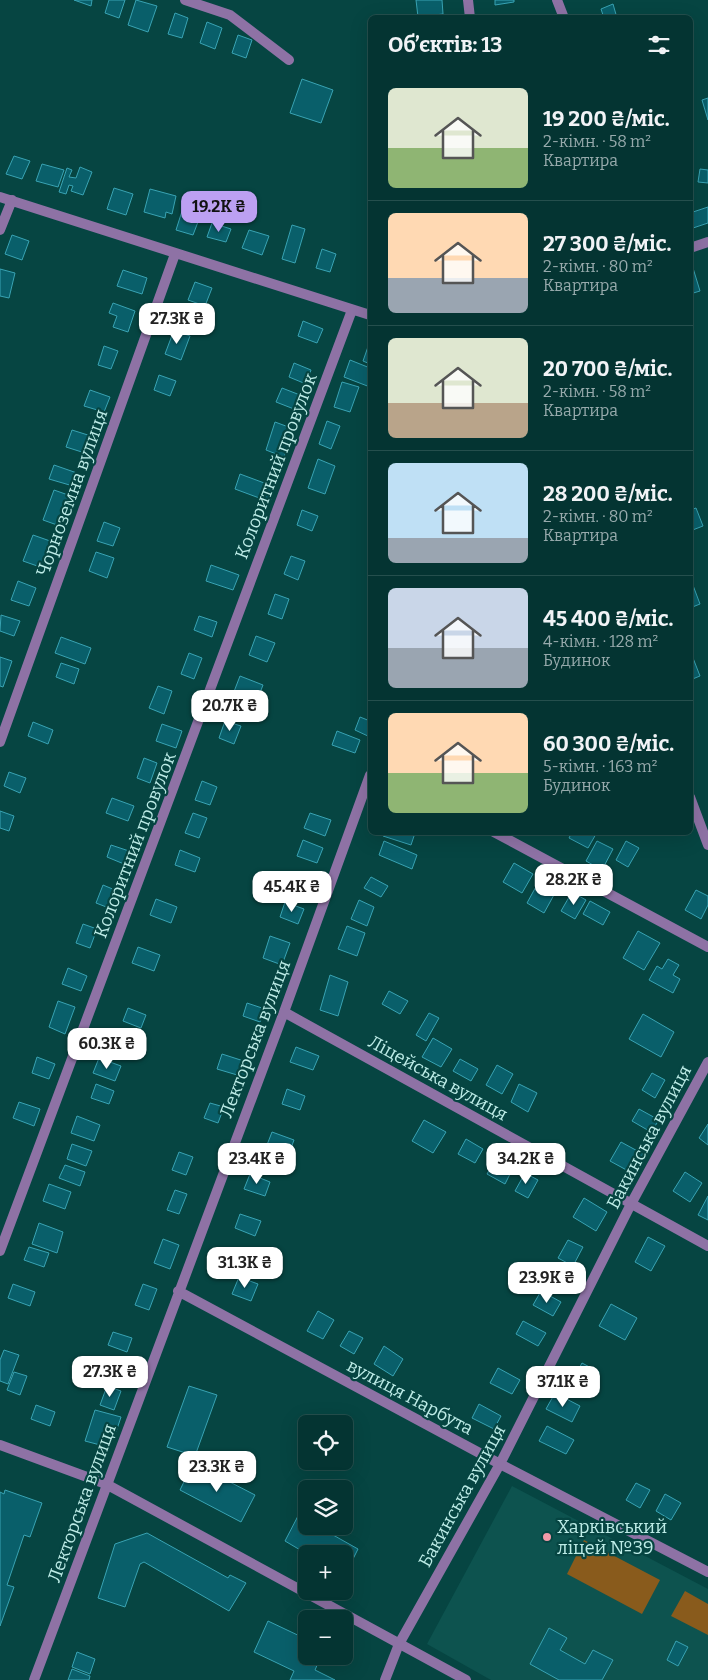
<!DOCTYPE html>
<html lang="uk">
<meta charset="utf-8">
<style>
body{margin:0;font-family:Bitter,serif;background:#0d3c3a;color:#f1f3f6;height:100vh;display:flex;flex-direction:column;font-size:19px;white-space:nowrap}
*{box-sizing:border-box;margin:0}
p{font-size:16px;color:#97aaac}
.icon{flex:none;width:28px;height:28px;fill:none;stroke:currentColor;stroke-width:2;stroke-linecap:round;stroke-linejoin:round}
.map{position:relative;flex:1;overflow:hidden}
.panel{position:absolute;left:368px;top:15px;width:325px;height:820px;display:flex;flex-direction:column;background:#043432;border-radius:8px;box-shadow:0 5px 20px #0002,0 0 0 1px #254f4d}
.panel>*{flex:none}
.tools{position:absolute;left:298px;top:1415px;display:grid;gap:10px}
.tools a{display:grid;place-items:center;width:55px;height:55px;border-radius:8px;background:#043432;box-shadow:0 5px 20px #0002,0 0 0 1px #254f4d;font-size:25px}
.price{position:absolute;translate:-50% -42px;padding:0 11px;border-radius:10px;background:#fff;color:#222;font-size:16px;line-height:32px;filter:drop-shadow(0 1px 2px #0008)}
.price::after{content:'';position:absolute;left:50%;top:30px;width:15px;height:11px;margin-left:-8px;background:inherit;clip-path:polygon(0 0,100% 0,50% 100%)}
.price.selected{background:#bca0f2;color:#111}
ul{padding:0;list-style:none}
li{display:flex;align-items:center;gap:15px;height:125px;padding:0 20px}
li+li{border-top:1px solid #254f4d}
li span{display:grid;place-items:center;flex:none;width:140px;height:100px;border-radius:8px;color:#555}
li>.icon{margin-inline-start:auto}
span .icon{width:60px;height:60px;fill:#fffc;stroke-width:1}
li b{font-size:21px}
h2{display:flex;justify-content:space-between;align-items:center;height:60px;padding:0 20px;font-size:21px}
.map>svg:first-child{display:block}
</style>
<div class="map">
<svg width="708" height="1680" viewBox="0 0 708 1680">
<rect width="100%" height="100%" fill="#064542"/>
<path fill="#0d534f" d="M512,1486L708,1589V1680H491L427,1644Z"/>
<path fill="#895b1c" d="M584,1540L660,1580L642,1614L567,1574Z
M685,1591L708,1604V1635L671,1616Z"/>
<path fill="#095f6a" stroke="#39a3b3" d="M74,0H92L91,6Z
M109,0H125L119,18L105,13Z
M136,0L157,6L148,32L128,25Z
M416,0H442L443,14L418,17Z
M495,0H514V2L495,5Z
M613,4L617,18H604L601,9Z
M175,13L188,18L182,38L168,34Z
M207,22L222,28L215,49L200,43Z
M238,35L252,40L246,58L232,53Z
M302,79L333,90L321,123L290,113Z
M708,98V120L702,100Z
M14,156L30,161L22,179L6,174Z
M42,164L64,170L58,187L36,181Z
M80,167L92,172L83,195L71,191L73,186L69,185L66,194L59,192L67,168L72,170L69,177L76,178Z
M700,169L708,170V183L698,182Z
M114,188L133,194L126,215L107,209Z
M150,189L176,196L172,214L166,212L165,218L144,212Z
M708,207V223L690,229V213Z
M183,208L201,214L193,235L176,230Z
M212,223L231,229L226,242L207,237Z
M292,225L305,229L295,263L282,259Z
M249,230L269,236L262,255L242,248Z
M12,235L29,241L22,260L5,254Z
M322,249L336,254L330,272L316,268Z
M693,268L700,291L690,294V269Z
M0,269L15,273L9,298L0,296Z
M123,270L147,278L142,294L117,286Z
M195,282L212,288L205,306L188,300Z
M113,303L135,311L128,332L113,327L117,316L109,313Z
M303,321L323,329L317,343L298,336Z
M174,330L190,336L181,360L165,354Z
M370,341V364L363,361Z
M104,346L118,351L111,369L98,365Z
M350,360L370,368V387L344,377Z
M294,363L311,370L306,384L289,377Z
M159,375L176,381L170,396L154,390Z
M342,382L359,387L350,412L334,407Z
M282,388L300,395L294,409L276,402Z
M90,390L110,397L104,412L84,406Z
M327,421L340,426L331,449L319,444Z
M275,422L294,429L284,457L266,450Z
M72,430L91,436L85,453L66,447Z
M318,459L335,466L325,494L308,488Z
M54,465L77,473L73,486L49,479Z
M240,474L275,487L270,502L235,489Z
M54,490L71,496L60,526L43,520Z
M696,508L703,526L690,531V510Z
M302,510L318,516L312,531L297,525Z
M104,522L120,528L113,546L97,541Z
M33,535L53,542L43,568L23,561Z
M96,552L114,558L107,578L89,571Z
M291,556L305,561L298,580L284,574Z
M211,565L239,575L233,590L206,581Z
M691,580L700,604L690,608V581Z
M18,581L36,588L29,606L11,600Z
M275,594L289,599L282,619L268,614Z
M1,615L20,621L14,636L0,631Z
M199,616L217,622L212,637L194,630Z
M256,636L275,643L267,662L249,655Z
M61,637L91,648L85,664L55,653Z
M189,653L202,658L194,679L181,674Z
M0,657L12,661L3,687L0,686Z
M693,658L700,676L690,680V659Z
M61,663L79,669L74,684L56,677Z
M240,676L263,685L253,711L230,702Z
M158,686L172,691L164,714L149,708Z
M360,717L370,721V737L355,730Z
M225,721L241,726L234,744L219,738Z
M33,722L53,730L48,744L28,736Z
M162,724L182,731L176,748L156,741Z
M337,731L360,740L355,753L332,745Z
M144,758L157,763L150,783L137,778Z
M9,772L26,778L20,793L4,786Z
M202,781L217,787L210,805L195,800Z
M112,798L134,806L128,821L106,813Z
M0,811L14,816L9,831L0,828Z
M193,813L207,818L199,838L185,833Z
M310,813L331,820L325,836L304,828Z
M385,832H413L415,833L411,845L383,836Z
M572,832H594L596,834L588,848L569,838Z
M303,840L323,848L317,863L297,856Z
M384,841L417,855L412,869L379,855Z
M597,841L613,849L602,870L586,861Z
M626,841L639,848L628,867L616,860Z
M111,845L129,851L124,864L107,857Z
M180,850L200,858L195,872L175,865Z
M514,863L533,874L522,893L503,882Z
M371,877L388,886L381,897L364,888Z
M538,883L555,893L544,913L527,903Z
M103,885L115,890L109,908L96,903Z
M696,890L708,896V905L701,919L685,910Z
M572,892L586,900L575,919L561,911Z
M156,899L177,907L171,923L150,915Z
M359,900L374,907L367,926L351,919Z
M590,901L610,912L603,925L583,914Z
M285,902L304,909L298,924L280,917Z
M83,924L97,929L90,948L76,943Z
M347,926L365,933L357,956L338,949Z
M638,931L660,943L644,970L623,958Z
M270,936L290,943L282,965L263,958Z
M138,947L160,955L154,971L132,963Z
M668,959L679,965L673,975L680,979L673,993L649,980L657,966L662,969Z
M68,968L87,976L81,991L62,984Z
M330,975L348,982L338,1016L320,1010Z
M389,991L408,1001L400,1014L382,1004Z
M58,1001L75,1007L65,1034L49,1027Z
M247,1003L265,1009L260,1022L243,1016Z
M128,1008L146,1015L141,1028L123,1021Z
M429,1013L439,1018L426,1041L416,1035Z
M643,1014L674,1032L661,1057L629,1039Z
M433,1038L452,1049L441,1067L422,1057Z
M296,1047L319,1056L313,1070L290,1062Z
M222,1054L250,1063L244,1077L217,1069Z
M37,1057L55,1064L49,1079L32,1073Z
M99,1058L121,1066L115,1081L93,1073Z
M460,1059L478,1069L471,1081L453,1071Z
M497,1065L513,1074L502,1094L486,1085Z
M652,1073L665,1080L655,1098L642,1090Z
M96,1084L114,1091L109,1104L91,1098Z
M519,1084L537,1093L528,1112L511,1102Z
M287,1089L305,1096L300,1110L282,1104Z
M19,1102L40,1109L34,1126L13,1118Z
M210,1103L224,1107L218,1123L204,1118Z
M639,1109L659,1120L651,1132L632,1121Z
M77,1116L100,1125L94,1141L71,1133Z
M424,1120L446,1132L433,1153L412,1141Z
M708,1124V1145L699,1138Z
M272,1132L294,1140L287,1159L265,1150Z
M466,1139L483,1149L475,1163L458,1154Z
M621,1142L643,1154L632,1173L610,1161Z
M72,1144L92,1151L86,1166L67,1159Z
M179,1152L193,1157L186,1175L172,1170Z
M495,1160L512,1170L505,1184L487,1174Z
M65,1165L85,1172L80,1186L59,1178Z
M685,1172L702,1183L690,1202L673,1191Z
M525,1173L538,1180L528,1198L515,1191Z
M250,1174L270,1182L265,1196L244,1189Z
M49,1184L71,1192L65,1209L43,1201Z
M175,1190L187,1194L179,1214L167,1210Z
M708,1196V1220L698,1215Z
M584,1198L607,1212L596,1231L573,1217Z
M240,1214L261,1221L255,1236L235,1228Z
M39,1223L63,1232L57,1253L32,1244Z
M648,1237L665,1246L651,1271L635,1262Z
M163,1239L179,1245L170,1269L154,1263Z
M568,1240L583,1247L573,1266L558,1258Z
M29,1247L49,1253L44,1267L24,1260Z
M239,1277L258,1284L251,1301L232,1294Z
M13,1284L35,1292L30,1306L8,1298Z
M143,1284L157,1289L149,1310L135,1305Z
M541,1291L561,1302L553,1316L533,1305Z
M611,1304L637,1318L625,1340L599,1326Z
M318,1311L334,1320L323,1339L307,1331Z
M523,1321L546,1333L538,1346L516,1334Z
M349,1331L363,1338L354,1354L340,1346Z
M113,1332L132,1338L127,1352L108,1345Z
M384,1346L403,1359L393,1376L374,1364Z
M4,1350L19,1355L8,1384L0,1381V1360Z
M582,1363L599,1372L593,1383L576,1374Z
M498,1368L520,1380L512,1394L490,1383Z
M14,1372L27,1376L20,1395L7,1390Z
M107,1386L121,1391L114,1410L100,1405Z
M189,1386L217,1395L195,1456L167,1447Z
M555,1393L580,1406L572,1422L546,1409Z
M479,1404L501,1416L494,1429L472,1418Z
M36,1405L55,1412L50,1426L31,1419Z
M95,1410L121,1417L116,1432L109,1430L104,1446L85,1441Z
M547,1426L574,1440L566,1454L539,1441Z
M193,1463L255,1495L241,1522L180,1490Z
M636,1483L650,1490L640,1508L626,1500Z
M5,1490L42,1503L30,1537L24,1535L7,1585L14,1587L0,1626V1492L4,1494Z
M665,1494L681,1503L671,1520L656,1511Z
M298,1516L306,1520V1526H317L358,1549L345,1575L344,1554H307L285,1541Z
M147,1533L228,1578L230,1575L246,1583L229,1611L144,1562L140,1564L125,1607L98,1598L115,1544Z
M268,1621L306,1639V1656H321L315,1670L335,1680H290L294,1671L254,1652Z
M549,1628L567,1638L560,1650L585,1664L593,1650L613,1660L602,1680H559L530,1664Z
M676,1641L688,1647L678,1666L667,1660Z
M77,1652L95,1659L90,1674L72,1667Z
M72,1669L90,1676L89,1680H68Z"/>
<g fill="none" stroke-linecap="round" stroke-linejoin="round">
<path stroke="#8e72a5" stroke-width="10" d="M185,0L230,15L289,60
M468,0L470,18
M557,0L564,18
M0,197L370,315
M0,230L12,200
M690,248L708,242
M0,742L175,254
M690,797L708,845
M494,832L708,947
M284,1012L708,1246
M0,1251L352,310
M178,1291L500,1464L708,1572
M0,1445L106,1484L466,1680
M34,1680L284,1012L370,775
M385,1680L399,1644L500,1464L631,1204L708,1062"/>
</g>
<circle fill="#f39aa8" stroke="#064542" stroke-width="2" cx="547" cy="1537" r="5"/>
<g text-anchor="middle" stroke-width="4.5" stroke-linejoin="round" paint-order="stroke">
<g font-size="18" fill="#bdece7" stroke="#064542">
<text transform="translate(276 466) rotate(-69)" y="6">Колоритний провулок</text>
<text transform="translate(72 493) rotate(-70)" y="6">Чорноземна вулиця</text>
<text transform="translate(135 845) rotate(-69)" y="6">Колоритний провулок</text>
<text transform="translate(255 1039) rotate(-69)" y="6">Лекторська вулиця</text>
<text transform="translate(438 1078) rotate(29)" y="6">Ліцейська вулиця</text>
<text transform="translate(649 1137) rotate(-62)" y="6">Бакинська вулиця</text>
<text transform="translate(410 1397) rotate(28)" y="6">вулиця Нарбута</text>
<text transform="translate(462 1496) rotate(-61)" y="6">Бакинська вулиця</text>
<text transform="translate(82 1503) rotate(-70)" y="6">Лекторська вулиця</text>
</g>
<g font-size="18" fill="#bdece7" stroke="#064542" text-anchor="start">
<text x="557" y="1533">Харківський<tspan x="557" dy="21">ліцей №39</tspan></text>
</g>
</g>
</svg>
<div class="tools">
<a><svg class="icon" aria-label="locate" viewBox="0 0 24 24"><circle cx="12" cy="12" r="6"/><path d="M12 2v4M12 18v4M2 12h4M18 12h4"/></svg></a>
<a><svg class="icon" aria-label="layers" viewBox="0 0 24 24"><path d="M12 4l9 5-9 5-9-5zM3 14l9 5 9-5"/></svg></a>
<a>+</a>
<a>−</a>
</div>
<b class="price selected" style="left:219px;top:233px">19.2K ₴</b>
<b class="price" style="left:177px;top:345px">27.3K ₴</b>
<b class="price" style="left:230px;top:732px">20.7K ₴</b>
<b class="price" style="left:574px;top:906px">28.2K ₴</b>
<b class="price" style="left:292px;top:913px">45.4K ₴</b>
<b class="price" style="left:107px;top:1070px">60.3K ₴</b>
<b class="price" style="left:257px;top:1185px">23.4K ₴</b>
<b class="price" style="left:526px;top:1185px">34.2K ₴</b>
<b class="price" style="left:245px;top:1289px">31.3K ₴</b>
<b class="price" style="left:547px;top:1304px">23.9K ₴</b>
<b class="price" style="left:110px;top:1398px">27.3K ₴</b>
<b class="price" style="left:563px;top:1408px">37.1K ₴</b>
<b class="price" style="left:217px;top:1493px">23.3K ₴</b>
<section class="panel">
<h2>Об’єктів: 13<svg class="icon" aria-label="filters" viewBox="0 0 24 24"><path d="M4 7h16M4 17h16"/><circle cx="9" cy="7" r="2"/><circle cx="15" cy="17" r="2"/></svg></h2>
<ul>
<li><span style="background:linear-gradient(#dfe7d0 60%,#8fb573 0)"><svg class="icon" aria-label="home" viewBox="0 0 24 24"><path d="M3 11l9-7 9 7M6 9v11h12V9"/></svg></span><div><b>19 200 ₴/міс.</b><p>2-кімн. · 58 m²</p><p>Квартира</p></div></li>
<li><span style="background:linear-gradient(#ffd9b3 65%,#9aa5b1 0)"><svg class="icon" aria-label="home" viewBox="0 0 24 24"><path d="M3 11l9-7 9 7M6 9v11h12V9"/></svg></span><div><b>27 300 ₴/міс.</b><p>2-кімн. · 80 m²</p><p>Квартира</p></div></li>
<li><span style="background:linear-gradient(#dfe7d0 65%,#b9a48a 0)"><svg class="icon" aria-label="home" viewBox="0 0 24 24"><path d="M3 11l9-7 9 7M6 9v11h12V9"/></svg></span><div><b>20 700 ₴/міс.</b><p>2-кімн. · 58 m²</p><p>Квартира</p></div></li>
<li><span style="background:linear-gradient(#bfe0f5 75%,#9aa5b1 0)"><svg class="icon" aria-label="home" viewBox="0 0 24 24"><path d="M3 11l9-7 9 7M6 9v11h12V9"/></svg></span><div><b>28 200 ₴/міс.</b><p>2-кімн. · 80 m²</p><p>Квартира</p></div></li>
<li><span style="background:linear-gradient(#c9d6e8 60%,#9aa5b1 0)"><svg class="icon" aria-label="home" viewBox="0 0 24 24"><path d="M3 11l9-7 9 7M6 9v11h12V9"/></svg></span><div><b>45 400 ₴/міс.</b><p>4-кімн. · 128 m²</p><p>Будинок</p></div></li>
<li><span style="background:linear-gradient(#ffd9b3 60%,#8fb573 0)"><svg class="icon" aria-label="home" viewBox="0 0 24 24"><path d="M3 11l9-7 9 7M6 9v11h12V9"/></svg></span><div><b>60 300 ₴/міс.</b><p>5-кімн. · 163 m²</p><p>Будинок</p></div></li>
</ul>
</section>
</div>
